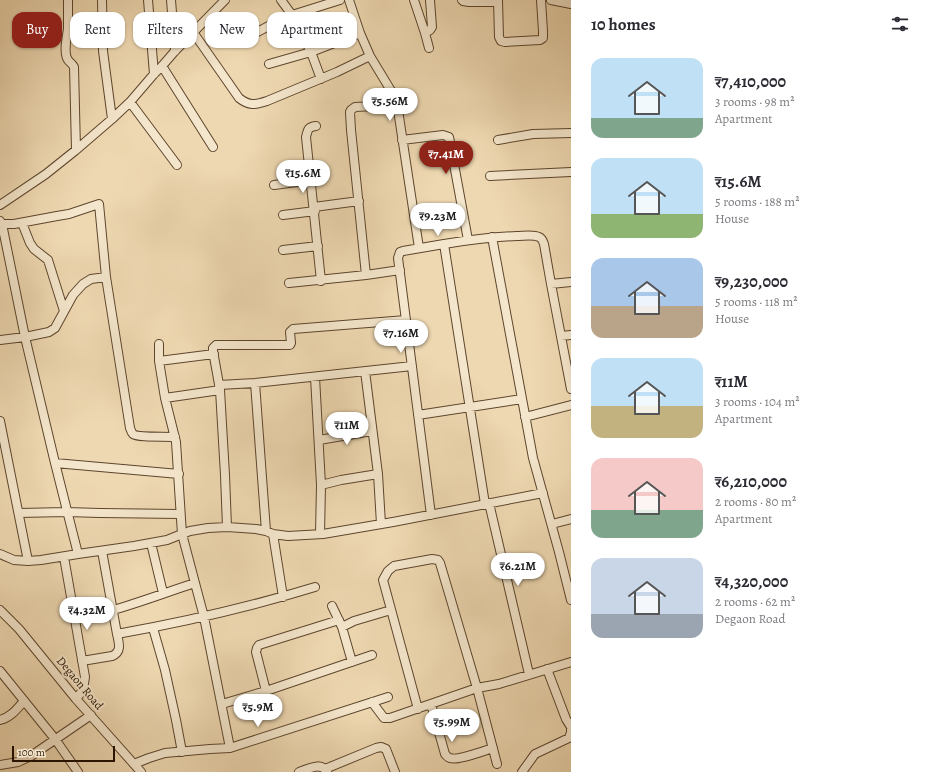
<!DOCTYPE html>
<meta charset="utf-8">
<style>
body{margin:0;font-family:Alegreya,serif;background:#f2f2f3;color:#2b2b33;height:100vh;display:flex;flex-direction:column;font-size:15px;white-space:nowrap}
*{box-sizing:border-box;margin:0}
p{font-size:13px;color:#7c7c81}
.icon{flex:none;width:22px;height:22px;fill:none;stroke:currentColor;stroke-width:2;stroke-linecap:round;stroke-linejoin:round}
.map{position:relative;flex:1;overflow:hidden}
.sheet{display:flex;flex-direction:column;background:#fff;width:360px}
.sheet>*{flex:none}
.banner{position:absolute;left:12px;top:12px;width:380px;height:36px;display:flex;gap:8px}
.scale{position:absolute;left:12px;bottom:10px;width:103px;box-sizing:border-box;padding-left:4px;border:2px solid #2d1601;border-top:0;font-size:11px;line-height:14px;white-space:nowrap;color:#2d1601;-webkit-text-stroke:3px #f4e6cc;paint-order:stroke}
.price{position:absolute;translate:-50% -34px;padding:0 9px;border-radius:14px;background:#fff;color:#222;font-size:13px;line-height:26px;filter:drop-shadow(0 1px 2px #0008)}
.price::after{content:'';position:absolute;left:50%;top:24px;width:12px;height:9px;margin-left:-6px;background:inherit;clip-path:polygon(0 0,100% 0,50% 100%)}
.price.active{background:#8f2418;color:#fff}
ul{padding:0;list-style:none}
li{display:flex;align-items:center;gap:12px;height:100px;padding:0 20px}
li span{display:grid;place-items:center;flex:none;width:112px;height:80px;border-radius:12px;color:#555}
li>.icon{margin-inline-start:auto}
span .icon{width:48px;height:48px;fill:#fffc;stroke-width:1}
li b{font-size:17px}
h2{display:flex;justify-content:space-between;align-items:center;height:48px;padding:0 20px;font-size:17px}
.chip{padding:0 14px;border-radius:12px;background:#fff;box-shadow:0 1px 3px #0004;font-size:14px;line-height:36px}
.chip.active{background:#8f2418;color:#fff}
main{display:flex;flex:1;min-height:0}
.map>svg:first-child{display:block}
</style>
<main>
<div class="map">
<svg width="571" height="772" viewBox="0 0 571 772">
<rect width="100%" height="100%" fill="#eed8b1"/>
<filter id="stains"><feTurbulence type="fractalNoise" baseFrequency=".005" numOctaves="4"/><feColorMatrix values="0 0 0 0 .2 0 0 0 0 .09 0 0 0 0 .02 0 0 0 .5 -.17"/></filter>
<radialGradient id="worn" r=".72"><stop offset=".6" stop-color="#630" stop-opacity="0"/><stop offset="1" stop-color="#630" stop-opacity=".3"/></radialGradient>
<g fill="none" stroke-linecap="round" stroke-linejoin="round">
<g stroke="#5d462d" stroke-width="10">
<path id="minor" d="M68,0C68,9 68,19 68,29C67,36 63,53 68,60C70,63 72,63 74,67L76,150
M102,0L103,51L112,119
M148,0L154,74
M171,0L175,51
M281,0L292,15L297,25L311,52L321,79
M349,0L360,33L370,56L393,94L398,110L419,248
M414,0L425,33L429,48
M462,0L463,1L469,2H498
M498,0L499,37L501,41L505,42L540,40L543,38V31L541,0
M551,0L571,4
M193,32L239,98C249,106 255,105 267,101L337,72L370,56
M425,33L430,30L432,27L430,0
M250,36L276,22L292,15L340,0
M269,64L311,52L360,33
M162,66L213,147
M130,102L177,165
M316,126C308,127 308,129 306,137L321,281
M402,140L443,135L449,137L468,240
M498,140L533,134L571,133
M490,176L571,172
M274,185L312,180
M0,205L46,174L76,150L112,119L130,102L154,74L162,66L175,51L225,0
M314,207L359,201
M283,215L315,211
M0,221L2,224L25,337L55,463L179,474
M22,223L30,243L34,249L48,260L64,311
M2,224H14L57,216L69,214L99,204L106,277L130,428C131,430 131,432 133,434C138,438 167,436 175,437
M492,237L533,458L559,552L571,600
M283,250L318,246
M366,275L351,130L350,112L351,110L355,107L396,105
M289,283L366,275L400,270
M551,284L571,282
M561,336L571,335
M0,340L25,337L49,332L55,328L73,295L83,284L91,279L106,277
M159,344V361L165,398L176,442L182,534L204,617L230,748
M159,361L214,354
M365,371L378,474L381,524
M315,377L321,485L320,534
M255,383L266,531
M219,385L255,383L412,366
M165,398L220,390
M418,415L522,399
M525,417L571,405
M0,421L28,561
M319,440L372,431
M55,463L78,554
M321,485L341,480L378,474
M489,503L529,674
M485,504L444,244C469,240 492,237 517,236C523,236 533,234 539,237C542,238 543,241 544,244L551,284L571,389
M19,513L66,512L100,513L180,514
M431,515L398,258L400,252L403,251L444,244
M552,524L571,519
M227,527L225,475L220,390L213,351V348L216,345H290L291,343L290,332L293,329L406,320
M273,534L283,597
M151,543L163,593
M0,554L14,560L28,561L41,560L78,554L134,546L167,540L182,534L190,531L208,528L227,527L256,529L266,531L273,534L288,536L323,534L393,522L543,493
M64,557L85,677L83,690L76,699
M332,606L342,627L352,662
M0,610L19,629L76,699L141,772
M113,610C141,602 167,592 195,583
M342,627L354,621L391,610
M153,628L165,670L176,720L182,752
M117,634C184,622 250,607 315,587
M82,661L112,656C122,652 119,643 117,634L102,551
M0,671L55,739L78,772
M266,691L256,652L257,648L259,645L339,620
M372,702L384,718H390L477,688L499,684L571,662
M222,704L266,691L372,655
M431,704L445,754C447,756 448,758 450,758C458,761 484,751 493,748
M418,709L383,580L388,571L394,566L432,559L438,560L440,563L477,688L497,764
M0,720C11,717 17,709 24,701
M134,764L149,758L165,753L210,749L230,748L388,697
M0,765L18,762L31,756L91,715
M325,769L376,748L381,747L386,749L395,772
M299,772C309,769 321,761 327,772
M522,772L535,754L569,738L571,732V727L566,719L547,669"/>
</g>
<use href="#minor" stroke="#f4e6cc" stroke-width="8"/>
</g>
<g text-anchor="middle" stroke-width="4" stroke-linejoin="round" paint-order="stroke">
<g font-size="12" fill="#2d1601" stroke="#f4e6cc">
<text transform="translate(80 683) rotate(50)" y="4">Degaon Road</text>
</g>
</g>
<rect width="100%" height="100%" filter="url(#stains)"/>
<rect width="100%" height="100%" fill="url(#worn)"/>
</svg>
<div class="scale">100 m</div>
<b class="price" style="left:390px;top:122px">₹5.56M</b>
<b class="price active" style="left:446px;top:175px">₹7.41M</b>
<b class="price" style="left:303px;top:194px">₹15.6M</b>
<b class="price" style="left:438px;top:237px">₹9.23M</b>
<b class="price" style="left:401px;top:354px">₹7.16M</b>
<b class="price" style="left:347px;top:446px">₹11M</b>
<b class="price" style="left:518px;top:587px">₹6.21M</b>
<b class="price" style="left:87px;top:631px">₹4.32M</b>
<b class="price" style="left:258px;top:728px">₹5.9M</b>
<b class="price" style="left:452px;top:743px">₹5.99M</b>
<div class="banner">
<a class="chip active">Buy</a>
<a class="chip">Rent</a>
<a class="chip">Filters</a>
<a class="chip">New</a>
<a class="chip">Apartment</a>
</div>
</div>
<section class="sheet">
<h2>10 homes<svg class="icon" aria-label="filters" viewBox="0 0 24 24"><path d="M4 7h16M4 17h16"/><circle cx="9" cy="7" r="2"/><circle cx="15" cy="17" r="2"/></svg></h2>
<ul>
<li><span style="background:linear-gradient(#bfe0f5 75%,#7fa58c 0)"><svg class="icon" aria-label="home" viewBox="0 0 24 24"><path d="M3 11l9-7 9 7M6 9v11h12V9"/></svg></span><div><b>₹7,410,000</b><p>3 rooms · 98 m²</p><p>Apartment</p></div></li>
<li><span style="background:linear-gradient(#bfe0f5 70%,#8fb573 0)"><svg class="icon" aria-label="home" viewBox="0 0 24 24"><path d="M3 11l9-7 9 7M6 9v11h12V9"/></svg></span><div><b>₹15.6M</b><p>5 rooms · 188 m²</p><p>House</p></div></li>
<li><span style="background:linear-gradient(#a9c7e8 60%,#b9a48a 0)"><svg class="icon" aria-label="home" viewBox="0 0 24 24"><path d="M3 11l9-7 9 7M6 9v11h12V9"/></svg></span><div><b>₹9,230,000</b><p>5 rooms · 118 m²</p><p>House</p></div></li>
<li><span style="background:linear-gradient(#bfe0f5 60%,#c2b280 0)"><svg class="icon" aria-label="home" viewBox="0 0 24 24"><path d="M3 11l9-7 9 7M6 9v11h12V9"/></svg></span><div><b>₹11M</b><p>3 rooms · 104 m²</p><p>Apartment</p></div></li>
<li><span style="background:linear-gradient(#f6c9c9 65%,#7fa58c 0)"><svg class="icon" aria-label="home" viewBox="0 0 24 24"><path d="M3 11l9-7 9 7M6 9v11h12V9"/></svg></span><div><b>₹6,210,000</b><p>2 rooms · 80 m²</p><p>Apartment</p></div></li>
<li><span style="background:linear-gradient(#c9d6e8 70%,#9aa5b1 0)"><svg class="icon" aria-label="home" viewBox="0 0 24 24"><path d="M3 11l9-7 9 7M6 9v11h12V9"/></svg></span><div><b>₹4,320,000</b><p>2 rooms · 62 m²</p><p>Degaon Road</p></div></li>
</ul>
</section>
</main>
